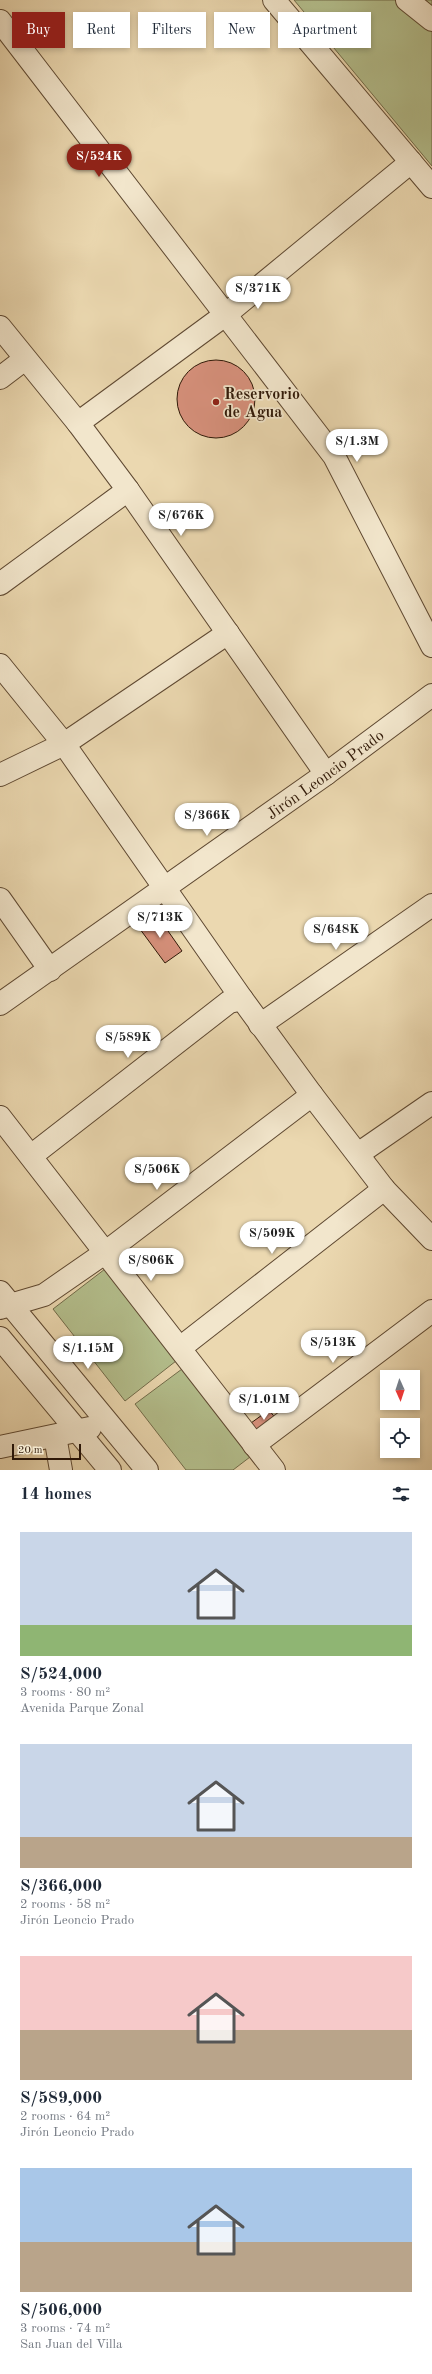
<!DOCTYPE html>
<meta charset="utf-8">
<style>
body{margin:0;font-family:"Old Standard TT",serif;background:#f2f2f3;color:#1f2937;height:100vh;display:flex;flex-direction:column;font-size:15px;white-space:nowrap}
*{box-sizing:border-box;margin:0}
p{font-size:13px;color:#747a83}
.icon{flex:none;width:22px;height:22px;fill:none;stroke:currentColor;stroke-width:2;stroke-linecap:round;stroke-linejoin:round}
.map{position:relative;height:1470px;overflow:hidden}
.details{display:flex;flex-direction:column;background:#fff;flex:1}
.details>*{flex:none}
.hud{position:absolute;left:12px;top:12px;width:408px;height:36px;display:flex;gap:8px}
.needle{width:26px;rotate:177deg}
.tools{position:absolute;left:380px;top:1370px;display:grid;gap:8px}
.tools a{display:grid;place-items:center;width:40px;height:40px;border-radius:0px;background:#fff;box-shadow:0 2px 6px #0003;font-size:20px}
.scale{position:absolute;left:12px;bottom:10px;width:69px;box-sizing:border-box;padding-left:4px;border:2px solid #301908;border-top:0;font-size:11px;line-height:14px;white-space:nowrap;color:#301908;-webkit-text-stroke:3px #f2e6cc;paint-order:stroke}
.price{position:absolute;translate:-50% -34px;padding:0 9px;border-radius:14px;background:#fff;color:#222;font-size:13px;line-height:26px;filter:drop-shadow(0 1px 2px #0008)}
.price::after{content:'';position:absolute;left:50%;top:24px;width:12px;height:9px;margin-left:-6px;background:inherit;clip-path:polygon(0 0,100% 0,50% 100%)}
.price.active{background:#8f2418;color:#fff}
ul{padding:0;list-style:none}
li{display:grid;align-content:center;gap:8px;height:212px;padding:0 20px}
li span{display:grid;place-items:center;height:124px;border-radius:0px;color:#555}
li>.icon{margin-inline-start:auto}
span .icon{width:72px;height:72px;fill:#fffc;stroke-width:1}
li b{font-size:17px}
h2{display:flex;justify-content:space-between;align-items:center;height:48px;padding:0 20px;font-size:17px}
.chip{padding:0 14px;border-radius:0px;background:#fff;box-shadow:0 2px 6px #0003;font-size:14px;line-height:36px}
.chip.active{background:#8f2418;color:#fff}
.map>svg:first-child{display:block}
</style>
<div class="map">
<svg width="432" height="1470" viewBox="0 0 432 1470">
<rect width="100%" height="100%" fill="#ebd8b0"/>
<filter id="stains"><feTurbulence type="fractalNoise" baseFrequency=".005" numOctaves="4"/><feColorMatrix values="0 0 0 0 .2 0 0 0 0 .09 0 0 0 0 .02 0 0 0 .5 -.17"/></filter>
<radialGradient id="worn" r=".72"><stop offset=".6" stop-color="#630" stop-opacity="0"/><stop offset="1" stop-color="#630" stop-opacity=".3"/></radialGradient>
<path fill="#b4bf8d" stroke="#726c4a" d="M294,0H432V166Z
M105,1269L176,1361L125,1401L53,1309Z
M182,1369L250,1457L233,1470H186L135,1404Z"/>
<path fill="#d6907b" stroke="#301908" d="M177 399a39 39 0 1 1 78 0a39 39 0 1 1-78 0Z
M148,918L161,921L182,951L165,963L137,925Z
M269,1410L277,1420L264,1430L255,1429L251,1423Z"/>
<g fill="none" stroke-linecap="round" stroke-linejoin="round">
<g stroke="#5f4932" stroke-width="24">
<g id="minor">
<path d="M274,0L432,187"/>
<path d="M407,0L432,20"/>
<path d="M0,21L334,456L432,646"/>
<path d="M0,327L78,423L128,490L326,774"/>
<path d="M0,378L25,359"/>
<path d="M78,423L225,315L411,162"/>
<path d="M0,584L128,490"/>
<path d="M0,665L64,744L242,999L312,1095L384,1189L432,1239"/>
<path d="M0,775L64,744L228,633"/>
<path d="M0,899L50,970"/>
<path id="s1" d="M0,1004L326,774L432,695"/>
<path d="M260,1025L432,905"/>
<path d="M0,1117L274,1470"/>
<path d="M358,1154L432,1103"/>
<path d="M31,1156L229,1002L242,999"/>
<path d="M0,1292L147,1470"/>
<path d="M0,1308L44,1295L106,1252L312,1095"/>
<path d="M0,1338L110,1470"/>
<path d="M180,1348L384,1189"/>
<path d="M55,1436L61,1470"/>
<path d="M254,1445L432,1311"/>
<path d="M0,1447L90,1428"/>
</g>
</g>
<use href="#minor" stroke="#f2e6cc" stroke-width="22"/>
</g>
<circle fill="#8f2418" stroke="#f2e6cc" stroke-width="1.5" cx="216" cy="402" r="4"/>
<g text-anchor="middle" stroke-width="3.5" stroke-linejoin="round" paint-order="stroke">
<g font-size="16" font-weight="bold" fill="#301908" stroke="#f2e6cc" text-anchor="start">
<text x="224" y="399">Reservorio<tspan x="224" dy="18">de Agua</tspan></text>
</g>
<g font-size="16" fill="#301908" stroke="#f2e6cc">
<text dy="6" stroke="none"><textPath href="#s1" startOffset="398">Jirón Leoncio Prado</textPath></text>
</g>
</g>
<rect width="100%" height="100%" filter="url(#stains)"/>
<rect width="100%" height="100%" fill="url(#worn)"/>
</svg>
<div class="tools">
<a><svg class="needle" viewBox="-14 -14 28 28"><path d="M0-13l5 13h-10z" fill="#e53935"/><path d="M0 13l5-13h-10z" fill="#747a83"/></svg></a>
<a><svg class="icon" aria-label="locate" viewBox="0 0 24 24"><circle cx="12" cy="12" r="6"/><path d="M12 2v4M12 18v4M2 12h4M18 12h4"/></svg></a>
</div>
<div class="scale">20 m</div>
<b class="price active" style="left:99px;top:178px">S/524K</b>
<b class="price" style="left:258px;top:310px">S/371K</b>
<b class="price" style="left:357px;top:463px">S/1.3M</b>
<b class="price" style="left:181px;top:537px">S/676K</b>
<b class="price" style="left:207px;top:837px">S/366K</b>
<b class="price" style="left:160px;top:939px">S/713K</b>
<b class="price" style="left:336px;top:951px">S/648K</b>
<b class="price" style="left:128px;top:1059px">S/589K</b>
<b class="price" style="left:157px;top:1191px">S/506K</b>
<b class="price" style="left:272px;top:1255px">S/509K</b>
<b class="price" style="left:151px;top:1282px">S/806K</b>
<b class="price" style="left:333px;top:1364px">S/513K</b>
<b class="price" style="left:88px;top:1370px">S/1.15M</b>
<b class="price" style="left:264px;top:1421px">S/1.01M</b>
<div class="hud">
<a class="chip active">Buy</a>
<a class="chip">Rent</a>
<a class="chip">Filters</a>
<a class="chip">New</a>
<a class="chip">Apartment</a>
</div>
</div>
<section class="details">
<h2>14 homes<svg class="icon" aria-label="filters" viewBox="0 0 24 24"><path d="M4 7h16M4 17h16"/><circle cx="9" cy="7" r="2"/><circle cx="15" cy="17" r="2"/></svg></h2>
<ul>
<li><span style="background:linear-gradient(#c9d6e8 75%,#8fb573 0)"><svg class="icon" aria-label="home" viewBox="0 0 24 24"><path d="M3 11l9-7 9 7M6 9v11h12V9"/></svg></span><div><b>S/524,000</b><p>3 rooms · 80 m²</p><p>Avenida Parque Zonal</p></div></li>
<li><span style="background:linear-gradient(#c9d6e8 75%,#b9a48a 0)"><svg class="icon" aria-label="home" viewBox="0 0 24 24"><path d="M3 11l9-7 9 7M6 9v11h12V9"/></svg></span><div><b>S/366,000</b><p>2 rooms · 58 m²</p><p>Jirón Leoncio Prado</p></div></li>
<li><span style="background:linear-gradient(#f6c9c9 60%,#b9a48a 0)"><svg class="icon" aria-label="home" viewBox="0 0 24 24"><path d="M3 11l9-7 9 7M6 9v11h12V9"/></svg></span><div><b>S/589,000</b><p>2 rooms · 64 m²</p><p>Jirón Leoncio Prado</p></div></li>
<li><span style="background:linear-gradient(#a9c7e8 60%,#b9a48a 0)"><svg class="icon" aria-label="home" viewBox="0 0 24 24"><path d="M3 11l9-7 9 7M6 9v11h12V9"/></svg></span><div><b>S/506,000</b><p>3 rooms · 74 m²</p><p>San Juan del Villa</p></div></li>
</ul>
</section>
